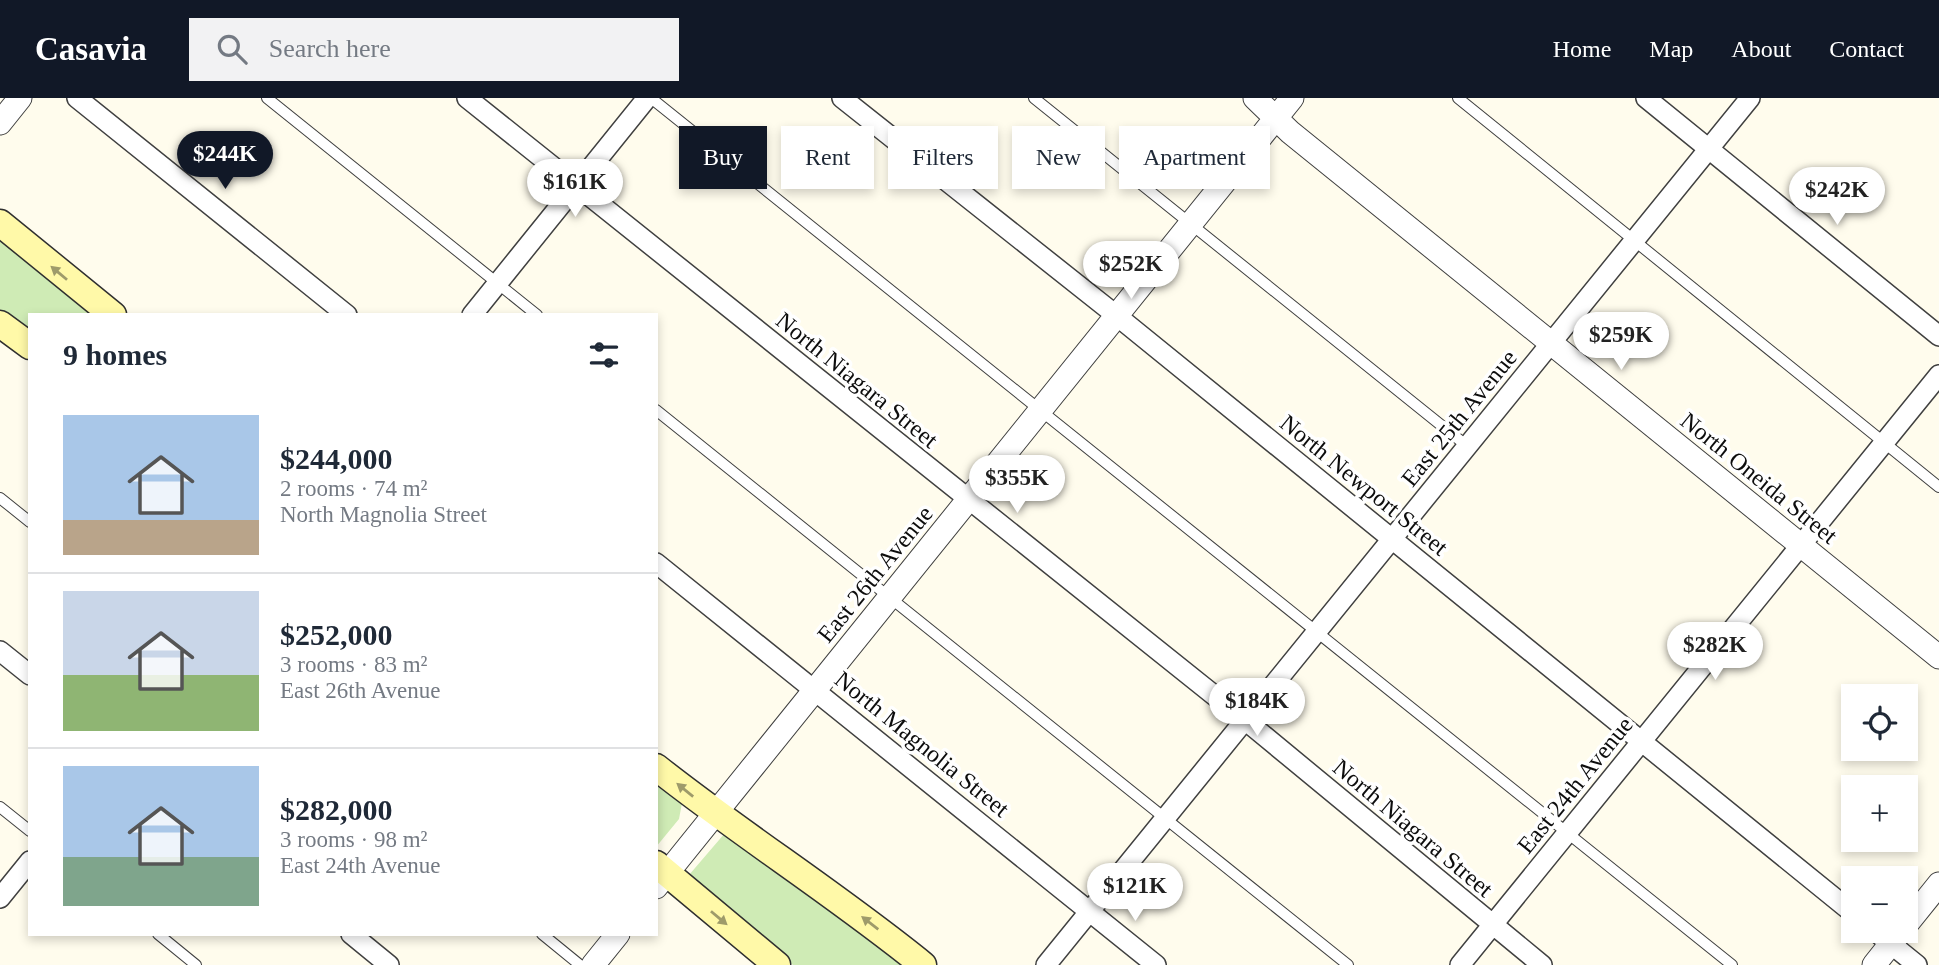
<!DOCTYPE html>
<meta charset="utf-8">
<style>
body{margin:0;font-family:Georgia,serif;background:#f2f2f3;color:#1f2937;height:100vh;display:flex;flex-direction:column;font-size:26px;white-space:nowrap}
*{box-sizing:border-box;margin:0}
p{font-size:23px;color:#747a83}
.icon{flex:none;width:38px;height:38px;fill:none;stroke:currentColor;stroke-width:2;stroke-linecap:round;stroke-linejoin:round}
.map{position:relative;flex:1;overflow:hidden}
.sheet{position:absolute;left:28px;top:215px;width:630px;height:623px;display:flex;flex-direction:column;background:#fff;border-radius:0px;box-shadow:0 4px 10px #0003}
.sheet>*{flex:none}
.banner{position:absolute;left:679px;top:28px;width:665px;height:63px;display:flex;gap:14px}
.tools{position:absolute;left:1841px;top:586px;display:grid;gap:14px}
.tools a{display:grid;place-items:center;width:77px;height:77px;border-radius:0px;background:#fff;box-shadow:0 4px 10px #0003;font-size:35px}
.price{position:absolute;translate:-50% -60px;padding:0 16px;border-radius:24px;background:#fff;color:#222;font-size:23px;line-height:46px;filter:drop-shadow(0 2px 4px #0008)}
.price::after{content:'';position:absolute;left:50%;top:42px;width:21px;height:16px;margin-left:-10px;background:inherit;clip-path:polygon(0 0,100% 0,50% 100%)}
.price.selected{background:#111827;color:#fff}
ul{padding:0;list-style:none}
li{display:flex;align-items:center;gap:21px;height:175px;padding:0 35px}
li+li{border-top:2px solid #e0e1e3}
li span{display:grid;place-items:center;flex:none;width:196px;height:140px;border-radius:0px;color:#555}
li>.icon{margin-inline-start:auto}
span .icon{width:84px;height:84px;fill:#fffc;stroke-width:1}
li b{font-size:30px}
h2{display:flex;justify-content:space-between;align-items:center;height:84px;padding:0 35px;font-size:30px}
.pill{padding:0 24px;border-radius:0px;background:#fff;box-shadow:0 4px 10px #0003;font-size:24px;line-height:63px}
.pill.selected{background:#111827;color:#fff}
header{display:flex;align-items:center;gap:42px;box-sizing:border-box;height:98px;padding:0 35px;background:#111827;color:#fff}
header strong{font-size:33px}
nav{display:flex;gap:38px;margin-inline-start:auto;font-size:24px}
.search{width:490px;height:63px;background:#f2f2f3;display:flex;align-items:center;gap:18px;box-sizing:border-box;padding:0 24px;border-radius:0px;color:#747a83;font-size:26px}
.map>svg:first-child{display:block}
</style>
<header>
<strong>Casavia</strong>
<div class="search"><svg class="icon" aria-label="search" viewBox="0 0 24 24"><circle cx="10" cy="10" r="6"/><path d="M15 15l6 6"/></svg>Search here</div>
<nav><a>Home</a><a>Map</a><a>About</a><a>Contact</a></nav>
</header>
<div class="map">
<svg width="1939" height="867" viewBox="0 0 1939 867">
<rect width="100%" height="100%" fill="#fffced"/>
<path fill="#cfebb5" d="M0,136L94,217H30V234L0,212Z
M656,681L682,705L679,721L656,749Z
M725,735L832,807L903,867H793L742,827L689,777Z"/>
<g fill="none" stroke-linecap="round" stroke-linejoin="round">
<g stroke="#404040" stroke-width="12">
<path id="service" d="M267,0L537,217
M651,0L1732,867
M1034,0L1467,348
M1458,0L1939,389
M656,312L1348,867
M0,400L30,424
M0,709L30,733
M158,836L196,867
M542,836L580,867"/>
</g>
<g stroke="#404040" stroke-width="22">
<path id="minor" d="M77,0L347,217
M467,0L1245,622L1542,867
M842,0L1117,218L1853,815
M1646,0L1939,238
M472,217L647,0
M656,465L1156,867
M0,553L30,577
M0,800L30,763
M1875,833L1917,867
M351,836L389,867
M1046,867L1750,0
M1460,867L1939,277"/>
</g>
<g stroke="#404040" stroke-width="25">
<path id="tertiary" d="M1255,0L1290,34L1939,559
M0,25L20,0
M656,789L1292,0
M1906,827L1939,786
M593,867L618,836
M1874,867L1901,833"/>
</g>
<g stroke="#2f2f2f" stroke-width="29">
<path id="secondary" d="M0,125L113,217
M0,226L30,248
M656,669C743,738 837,797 923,867
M656,766L777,867"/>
</g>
<use href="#service" stroke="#fff" stroke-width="10"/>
<use href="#minor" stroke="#fff" stroke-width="19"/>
<use href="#tertiary" stroke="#fff" stroke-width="23"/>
<use href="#secondary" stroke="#fff9a8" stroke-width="26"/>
</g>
<defs><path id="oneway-solid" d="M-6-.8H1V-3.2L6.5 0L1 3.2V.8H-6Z" transform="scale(1.75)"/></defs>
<g fill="#9e9b6a">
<use href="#oneway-solid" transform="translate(59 175) rotate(-140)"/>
<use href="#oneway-solid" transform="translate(685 692) rotate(-141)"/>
<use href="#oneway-solid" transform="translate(719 820) rotate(40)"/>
<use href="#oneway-solid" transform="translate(870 825) rotate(-142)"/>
</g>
<g text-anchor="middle" stroke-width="7" stroke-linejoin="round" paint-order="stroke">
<g font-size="24" fill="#0d0d0d" stroke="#fff">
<text transform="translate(857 282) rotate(39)" y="8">North Niagara Street</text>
<text transform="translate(1459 320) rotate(-51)" y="8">East 25th Avenue</text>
<text transform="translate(1759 380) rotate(39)" y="8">North Oneida Street</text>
<text transform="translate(1364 387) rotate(39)" y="8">North Newport Street</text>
<text transform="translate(875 476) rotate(-51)" y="8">East 26th Avenue</text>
<text transform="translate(922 646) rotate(39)" y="8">North Magnolia Street</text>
<text transform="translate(1575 687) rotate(-51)" y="8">East 24th Avenue</text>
<text transform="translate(1413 730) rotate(40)" y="8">North Niagara Street</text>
</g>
</g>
</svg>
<div class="tools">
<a><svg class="icon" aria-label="locate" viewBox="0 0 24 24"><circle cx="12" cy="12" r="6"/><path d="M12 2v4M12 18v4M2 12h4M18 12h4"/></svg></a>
<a>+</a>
<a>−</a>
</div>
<b class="price selected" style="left:225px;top:93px">$244K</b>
<b class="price" style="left:575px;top:121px">$161K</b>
<b class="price" style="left:1837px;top:129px">$242K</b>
<b class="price" style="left:1131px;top:203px">$252K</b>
<b class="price" style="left:1621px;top:274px">$259K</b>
<b class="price" style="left:1017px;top:417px">$355K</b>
<b class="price" style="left:1715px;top:584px">$282K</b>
<b class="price" style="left:1257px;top:640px">$184K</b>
<b class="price" style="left:1135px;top:825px">$121K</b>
<div class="banner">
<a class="pill selected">Buy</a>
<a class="pill">Rent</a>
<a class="pill">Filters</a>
<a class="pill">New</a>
<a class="pill">Apartment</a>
</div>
<section class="sheet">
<h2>9 homes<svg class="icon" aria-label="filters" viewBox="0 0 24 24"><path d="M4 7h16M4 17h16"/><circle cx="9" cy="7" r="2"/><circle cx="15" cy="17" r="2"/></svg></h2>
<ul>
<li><span style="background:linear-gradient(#a9c7e8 75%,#b9a48a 0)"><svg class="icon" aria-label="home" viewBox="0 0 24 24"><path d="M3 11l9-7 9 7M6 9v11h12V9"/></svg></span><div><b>$244,000</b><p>2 rooms · 74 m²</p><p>North Magnolia Street</p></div></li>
<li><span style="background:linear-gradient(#c9d6e8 60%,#8fb573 0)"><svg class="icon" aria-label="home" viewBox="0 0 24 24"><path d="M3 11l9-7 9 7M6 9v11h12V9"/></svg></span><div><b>$252,000</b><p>3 rooms · 83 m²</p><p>East 26th Avenue</p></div></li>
<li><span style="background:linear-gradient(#a9c7e8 65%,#7fa58c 0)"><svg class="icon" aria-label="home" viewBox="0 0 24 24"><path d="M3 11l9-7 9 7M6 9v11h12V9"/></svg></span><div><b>$282,000</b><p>3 rooms · 98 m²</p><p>East 24th Avenue</p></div></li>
</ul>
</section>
</div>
